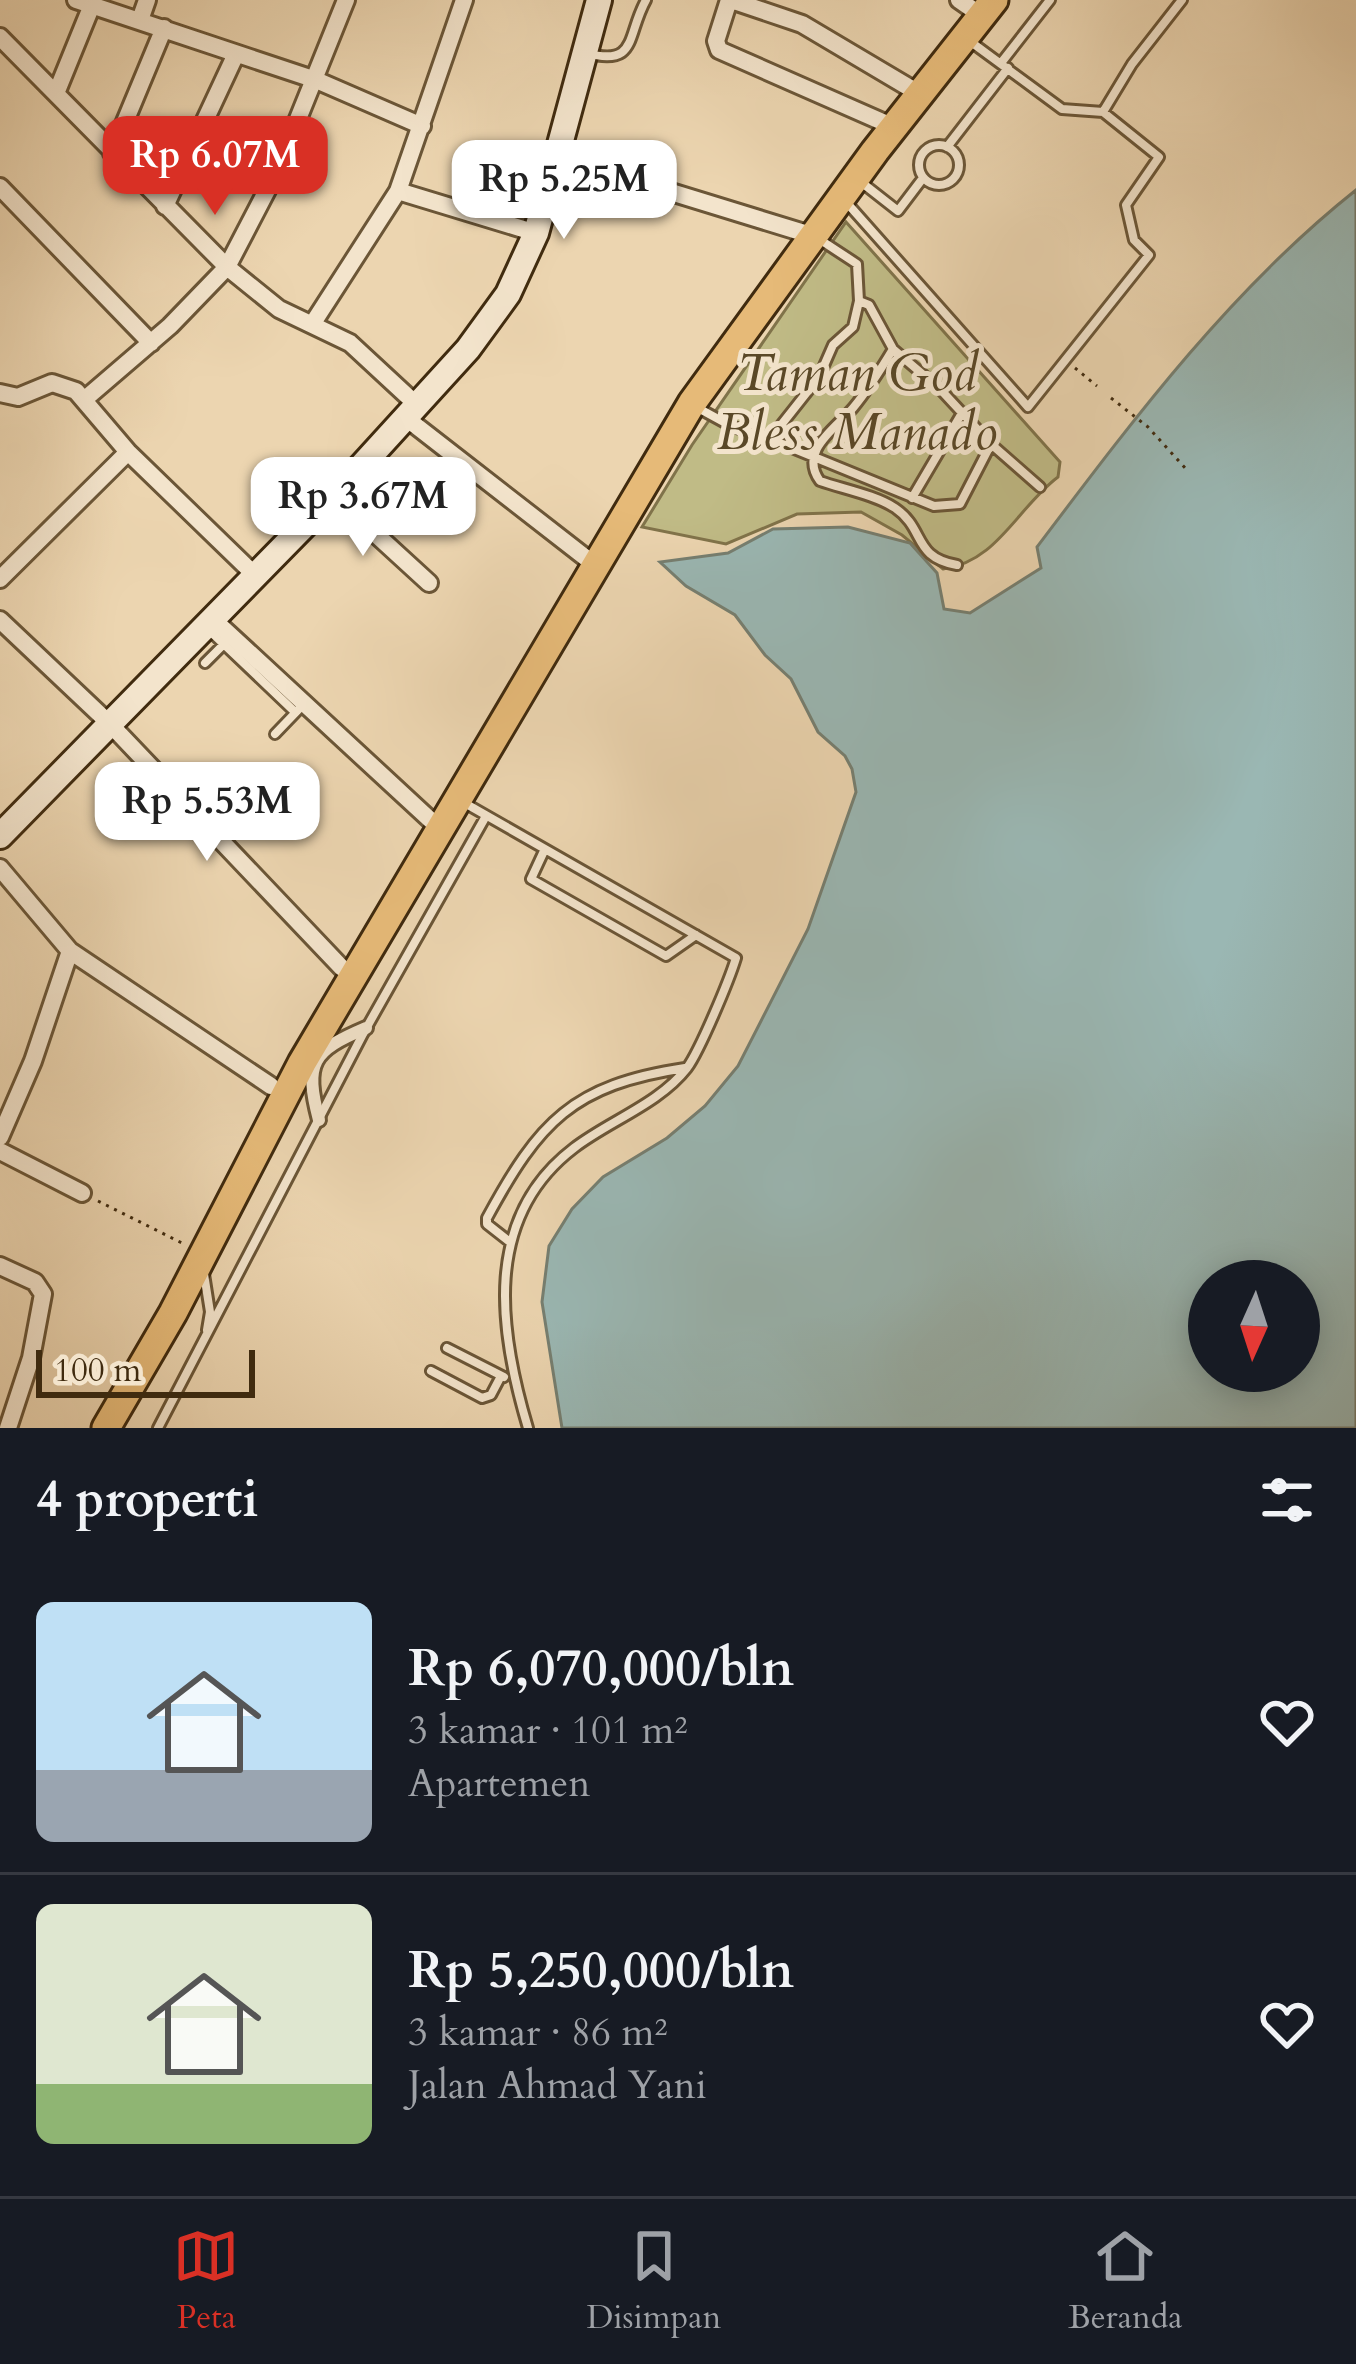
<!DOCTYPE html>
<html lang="id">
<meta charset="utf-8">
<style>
body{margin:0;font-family:Cardo,serif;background:#20242c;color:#f1f3f6;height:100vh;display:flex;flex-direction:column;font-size:45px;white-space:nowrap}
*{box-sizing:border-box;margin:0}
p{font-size:39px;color:#9ea1a6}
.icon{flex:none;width:66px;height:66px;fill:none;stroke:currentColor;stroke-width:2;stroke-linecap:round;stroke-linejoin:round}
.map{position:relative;height:1428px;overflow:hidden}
.side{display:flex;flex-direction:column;background:#171b24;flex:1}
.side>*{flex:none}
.needle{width:78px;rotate:183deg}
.tools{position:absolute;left:1188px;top:1260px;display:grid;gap:24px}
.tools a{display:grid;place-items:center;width:132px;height:132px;border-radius:50%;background:#171b24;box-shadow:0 6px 30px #0003;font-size:60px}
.scale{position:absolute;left:36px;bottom:30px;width:219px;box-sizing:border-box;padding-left:12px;border:6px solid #402b0f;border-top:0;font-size:33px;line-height:42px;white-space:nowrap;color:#402b0f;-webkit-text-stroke:9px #f3e4cc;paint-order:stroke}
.price{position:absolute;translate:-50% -102px;padding:0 27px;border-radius:24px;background:#fff;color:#222;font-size:39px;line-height:78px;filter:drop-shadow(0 3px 6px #0008)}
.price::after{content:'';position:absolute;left:50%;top:72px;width:36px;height:27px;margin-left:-18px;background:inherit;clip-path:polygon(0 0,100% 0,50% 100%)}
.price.selected{background:#d93025;color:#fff}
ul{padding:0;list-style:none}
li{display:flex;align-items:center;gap:36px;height:300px;padding:0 36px}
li+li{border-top:3px solid #363941}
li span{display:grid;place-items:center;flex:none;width:336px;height:240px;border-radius:18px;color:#555}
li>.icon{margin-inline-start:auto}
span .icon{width:144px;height:144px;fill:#fffc;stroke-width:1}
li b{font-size:51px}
h2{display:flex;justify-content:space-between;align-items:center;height:144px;padding:0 36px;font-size:51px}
.tabs{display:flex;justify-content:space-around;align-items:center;height:168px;border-top:3px solid #363941;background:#171b24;font-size:33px;color:#9ea1a6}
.tabs a{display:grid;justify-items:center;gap:6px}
.tabs .selected{color:#d93025}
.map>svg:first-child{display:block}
</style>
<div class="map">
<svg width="1356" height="1428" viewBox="0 0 1356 1428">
<rect width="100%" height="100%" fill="#ecd5b0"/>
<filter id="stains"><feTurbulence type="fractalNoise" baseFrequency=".00167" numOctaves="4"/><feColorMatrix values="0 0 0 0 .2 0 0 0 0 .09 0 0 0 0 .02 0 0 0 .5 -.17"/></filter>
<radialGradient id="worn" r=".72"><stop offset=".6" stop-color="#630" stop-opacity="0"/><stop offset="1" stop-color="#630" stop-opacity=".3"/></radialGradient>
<path fill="#c0bb86" stroke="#80734a" stroke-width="3" d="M846,222L1060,462L1058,477C1017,508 997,562 943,569L902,535L861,512L797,514L726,544L642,527L692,445Z"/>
<path fill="#9ab7b3" stroke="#767f71" stroke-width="3" fill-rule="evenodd" d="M1356,190V1428H562L542,1302L549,1246L572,1209L603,1177L667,1138L705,1106L738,1066L808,929L856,792L852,769L845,756L818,732L791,679L765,655L735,615L686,586L660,562L728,553L773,529L848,527L910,543L937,573L944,609L970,613L1041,568L1037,547C1133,420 1230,290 1356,190ZM1209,1281H1299V1371H1209Z"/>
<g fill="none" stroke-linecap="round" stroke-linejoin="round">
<g stroke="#6b5637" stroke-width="14">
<path id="service" d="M971,42L1062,109L1103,112L1132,64L1182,0
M586,53C638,67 626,36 646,0
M1001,63L1050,0
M919 165a20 20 0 1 1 40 0a20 20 0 1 1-40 0Z
M947,147L1008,68
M861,182L898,211L923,178
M847,203L1028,407L1149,255L1134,240L1126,205L1159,157L1103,112
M819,239L857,264L859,301
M893,349L940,389L991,444L1040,487
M698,408L731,426L770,439L819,377L833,345L853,327L859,301L869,305L893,349C881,369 868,390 853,408C836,428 798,451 820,481C843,489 875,495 895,508C926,529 912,557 957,565
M770,439L934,506L960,504L991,444
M912,498L962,413
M210,631L295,712
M205,663L224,644
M275,734L299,709
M461,801L736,958C729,981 700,1050 687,1068C659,1104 609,1121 574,1148C482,1218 499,1331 528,1428
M544,851L531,879L666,956L696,935
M510,1242L487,1224V1218C539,1122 572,1085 685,1068
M204,1274L210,1312L207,1330
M447,1348L504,1377
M431,1371L482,1398L491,1395L501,1376
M158,1428L363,1034L486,816"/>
</g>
<g stroke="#6b5637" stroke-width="18">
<path id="pedestrian" d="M319,1120C304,1062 312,1051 366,1028"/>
</g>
<g stroke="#6b5637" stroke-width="22">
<path id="minor" d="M76,0L316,80L422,126
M729,0L716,41L719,50L894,127
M731,0L802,24L920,94
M959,0L982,16
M140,20L147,0
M0,37L227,267L279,309L350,343L418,406
M57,91L92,5
M112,153L164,28
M557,157L814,236
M0,187L151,343
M398,191L464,0
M165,206L236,54
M313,323L398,191L536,233
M0,393L18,397L52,383L76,391L128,452L257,577
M85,399L170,326L227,267L277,171L346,0
M406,418L595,565
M334,496L429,583
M0,579L128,452
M0,620L111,725L342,968
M214,620L439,828
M0,868L70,951L271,1086
M0,1137L33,1061L70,951
M0,1151L82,1193
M0,1266L35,1282L43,1294L31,1358L8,1428"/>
</g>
<g stroke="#402b0f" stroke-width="30">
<path id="secondary" d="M0,836L345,484L468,349L508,294L536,233L599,0"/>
</g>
<g stroke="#402b0f" stroke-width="33">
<path id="trunk" d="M106,1428L173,1313L302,1063L692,403L875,151L994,0"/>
</g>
<path stroke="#402b0f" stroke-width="3" stroke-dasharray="3 6" stroke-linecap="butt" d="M1075,368L1097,386
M1111,398L1148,427L1186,469
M98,1201L186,1245"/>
<use href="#service" stroke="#f3e4cc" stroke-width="8"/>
<use href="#pedestrian" stroke="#f3e4cc" stroke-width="12"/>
<use href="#minor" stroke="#f3e4cc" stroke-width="16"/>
<use href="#secondary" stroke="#f3e4cc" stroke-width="24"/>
<use href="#trunk" stroke="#e6ba78" stroke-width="27"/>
</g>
<g text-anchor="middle" stroke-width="10" stroke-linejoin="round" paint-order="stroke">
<g font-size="51" font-style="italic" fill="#5a4827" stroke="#f3e4cc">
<text x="857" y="390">Taman God<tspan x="857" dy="59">Bless Manado</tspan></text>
</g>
</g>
<rect width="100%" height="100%" filter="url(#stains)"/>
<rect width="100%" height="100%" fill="url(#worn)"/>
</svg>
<div class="tools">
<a><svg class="needle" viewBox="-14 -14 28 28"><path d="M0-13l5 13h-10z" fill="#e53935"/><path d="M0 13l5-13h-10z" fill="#9ea1a6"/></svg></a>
</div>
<div class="scale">100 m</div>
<b class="price selected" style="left:215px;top:218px">Rp 6.07M</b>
<b class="price" style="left:564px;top:242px">Rp 5.25M</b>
<b class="price" style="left:363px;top:559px">Rp 3.67M</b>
<b class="price" style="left:207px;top:864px">Rp 5.53M</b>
</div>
<section class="side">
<h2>4 properti<svg class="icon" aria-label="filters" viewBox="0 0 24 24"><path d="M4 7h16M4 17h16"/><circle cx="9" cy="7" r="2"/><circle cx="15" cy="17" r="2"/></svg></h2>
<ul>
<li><span style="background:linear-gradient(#bfe0f5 70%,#9aa5b1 0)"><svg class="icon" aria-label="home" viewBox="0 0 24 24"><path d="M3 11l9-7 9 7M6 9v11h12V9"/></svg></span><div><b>Rp 6,070,000/bln</b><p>3 kamar · 101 m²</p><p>Apartemen</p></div><svg class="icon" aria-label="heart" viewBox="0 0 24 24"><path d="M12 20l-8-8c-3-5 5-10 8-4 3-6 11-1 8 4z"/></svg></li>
<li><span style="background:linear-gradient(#dfe7d0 75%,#8fb573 0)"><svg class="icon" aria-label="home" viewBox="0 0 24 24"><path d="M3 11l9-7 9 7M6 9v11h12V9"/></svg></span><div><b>Rp 5,250,000/bln</b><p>3 kamar · 86 m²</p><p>Jalan Ahmad Yani</p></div><svg class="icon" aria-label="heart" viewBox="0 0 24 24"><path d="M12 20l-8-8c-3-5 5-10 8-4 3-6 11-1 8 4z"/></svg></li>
</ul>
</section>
<nav class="tabs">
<a class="selected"><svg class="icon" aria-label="map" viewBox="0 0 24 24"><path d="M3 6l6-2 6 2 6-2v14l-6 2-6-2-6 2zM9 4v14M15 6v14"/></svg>Peta</a>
<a><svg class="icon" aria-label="saved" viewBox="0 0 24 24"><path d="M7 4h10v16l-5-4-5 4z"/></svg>Disimpan</a>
<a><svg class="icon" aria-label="home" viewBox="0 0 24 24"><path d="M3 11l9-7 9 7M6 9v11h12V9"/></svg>Beranda</a>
</nav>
